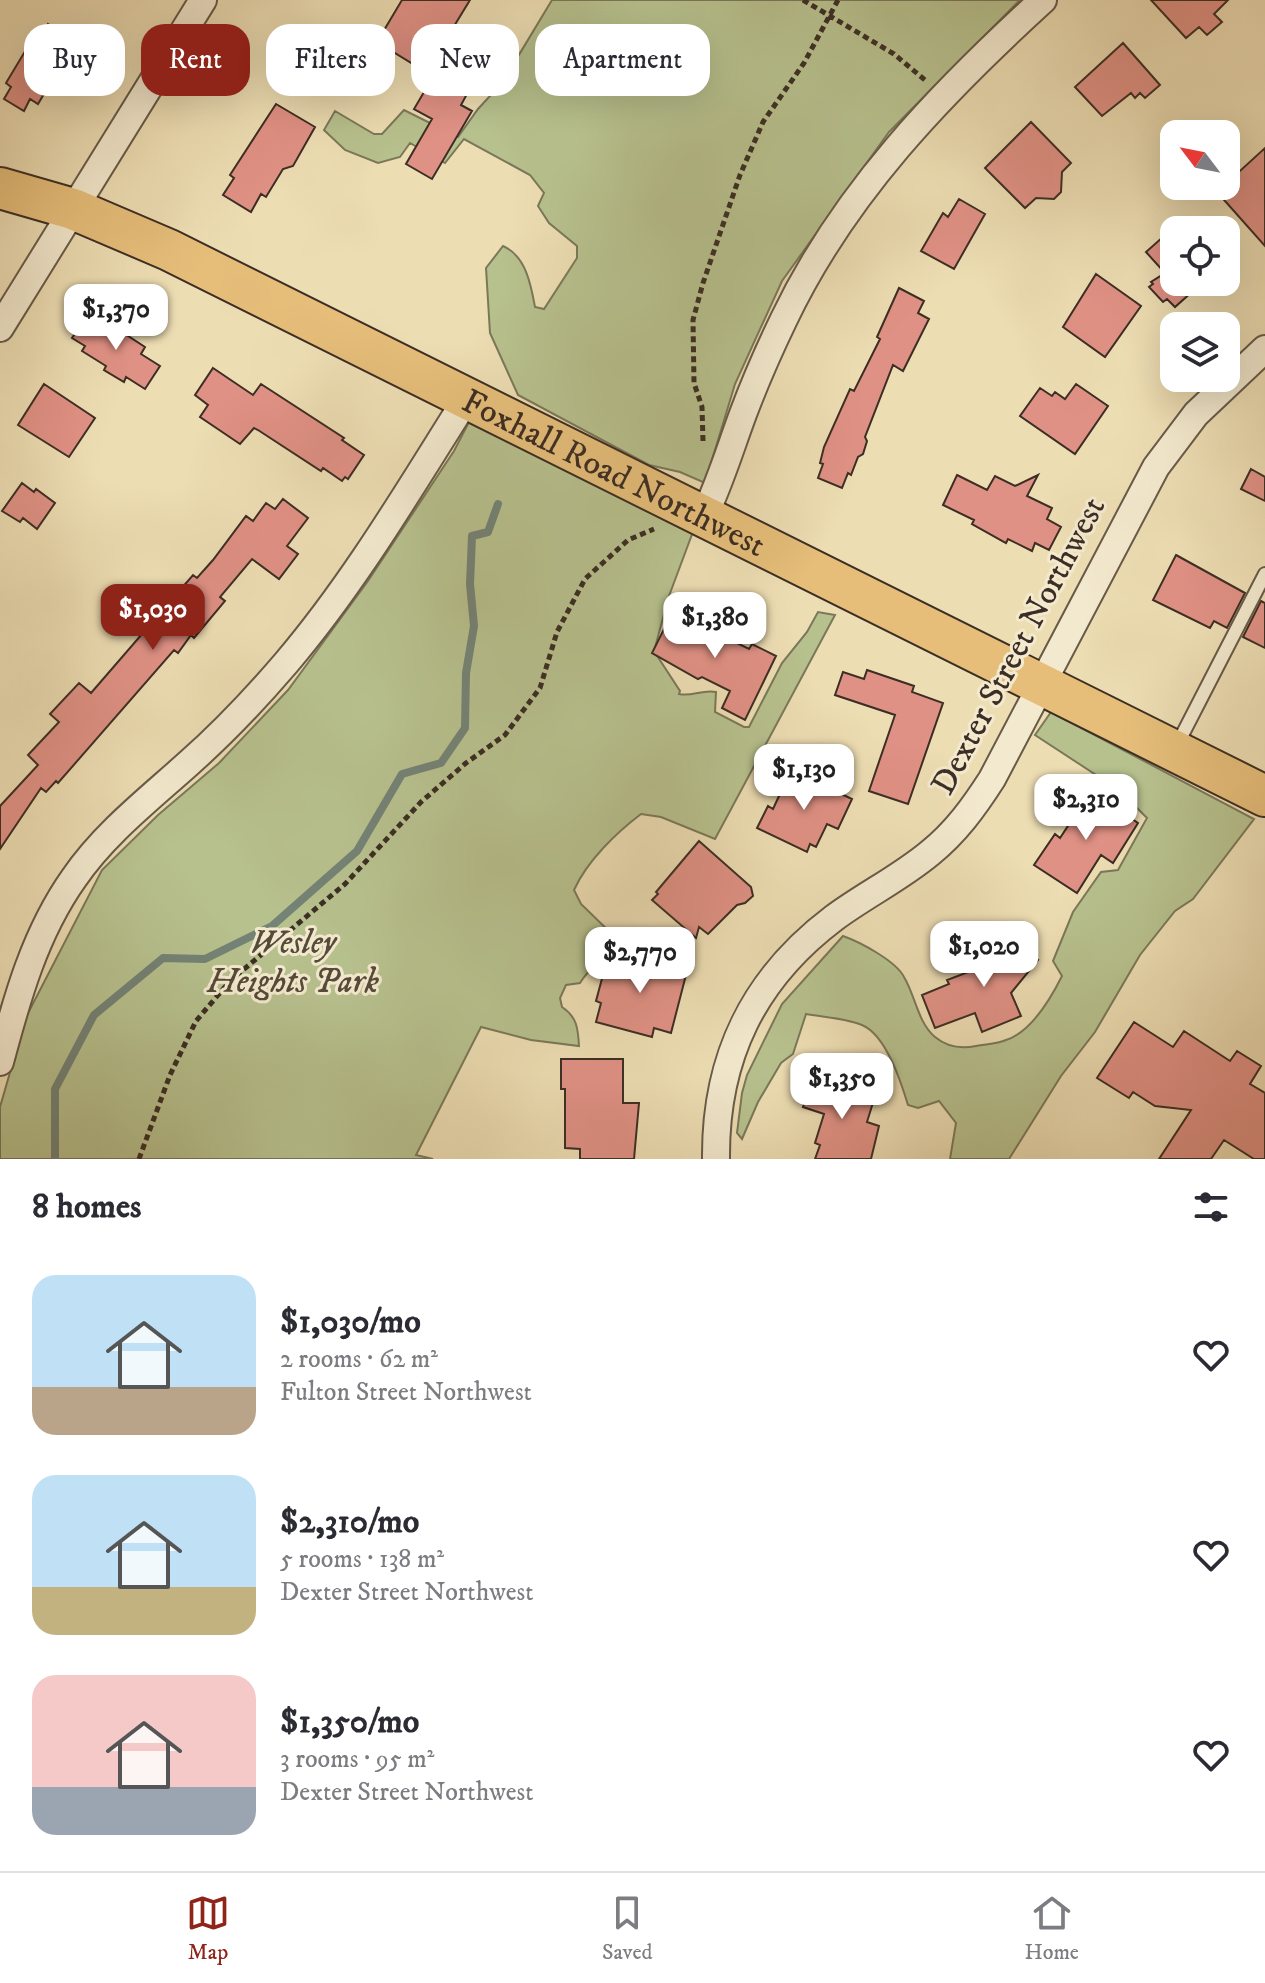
<!DOCTYPE html>
<meta charset="utf-8">
<style>
body{margin:0;font-family:"IM FELL DW Pica",serif;background:#f7f7f7;color:#2b2b33;height:100vh;display:flex;flex-direction:column;font-size:30px;white-space:nowrap}
*{box-sizing:border-box;margin:0}
p{font-size:26px;color:#7c7c81}
.icon{flex:none;width:44px;height:44px;fill:none;stroke:currentColor;stroke-width:2;stroke-linecap:round;stroke-linejoin:round}
.map{position:relative;height:1159px;overflow:hidden}
.side{display:flex;flex-direction:column;background:#fff;flex:1}
.side>*{flex:none}
.hud{position:absolute;left:24px;top:24px;width:800px;height:72px;display:flex;gap:16px}
.needle{width:52px;rotate:302deg}
.buttons{position:absolute;left:1160px;top:120px;display:grid;gap:16px}
.buttons a{display:grid;place-items:center;width:80px;height:80px;border-radius:16px;background:#fff;box-shadow:0 8px 32px #0002;font-size:40px}
.price{position:absolute;translate:-50% -68px;padding:0 18px;border-radius:16px;background:#fff;color:#222;font-size:26px;line-height:52px;filter:drop-shadow(0 2px 4px #0008)}
.price::after{content:'';position:absolute;left:50%;top:48px;width:24px;height:18px;margin-left:-12px;background:inherit;clip-path:polygon(0 0,100% 0,50% 100%)}
.price.selected{background:#8f2418;color:#fff}
ul{padding:0;list-style:none}
li{display:flex;align-items:center;gap:24px;height:200px;padding:0 32px}
li span{display:grid;place-items:center;flex:none;width:224px;height:160px;border-radius:24px;color:#555}
li>.icon{margin-inline-start:auto}
span .icon{width:96px;height:96px;fill:#fffc;stroke-width:1}
li b{font-size:34px}
h2{display:flex;justify-content:space-between;align-items:center;height:96px;padding:0 32px;font-size:34px}
.tag{padding:0 28px;border-radius:24px;background:#fff;box-shadow:0 8px 32px #0002;font-size:28px;line-height:72px}
.tag.selected{background:#8f2418;color:#fff}
.dock{display:flex;justify-content:space-around;align-items:center;height:112px;border-top:2px solid #e1e1e2;background:#fff;font-size:22px;color:#7c7c81}
.dock a{display:grid;justify-items:center;gap:4px}
.dock .selected{color:#8f2418}
.map>svg:first-child{display:block}
</style>
<div class="map">
<svg width="1265" height="1159" viewBox="0 0 1265 1159">
<rect width="100%" height="100%" fill="#edddb3"/>
<filter id="stains"><feTurbulence type="fractalNoise" baseFrequency=".0025" numOctaves="4"/><feColorMatrix values="0 0 0 0 .2 0 0 0 0 .09 0 0 0 0 .02 0 0 0 .5 -.17"/></filter>
<radialGradient id="worn" r=".72"><stop offset=".6" stop-color="#630" stop-opacity="0"/><stop offset="1" stop-color="#630" stop-opacity=".3"/></radialGradient>
<path fill="#b7c18e" stroke="#7a7859" stroke-width="2" d="M552,0H1020L889,132L782,281L735,384L705,483L680,472L649,465L518,395L490,333L486,268L503,246C526,256 531,285 535,307L544,309L577,258V246L549,223L538,206L544,193L530,175L464,139L445,163L410,143L400,157L378,163L345,150L324,130L335,111L374,134H382L404,110L458,137L478,109L502,83Z
M481,399L697,521L669,596L654,651L680,691L679,694C692,697 703,689 716,692L715,712L744,727H749L782,663L807,632L818,612L835,615L715,839L661,817L641,814C616,833 587,861 574,890L581,904L617,939C608,957 590,966 580,983L566,985L560,998L562,1007C577,1017 578,1028 579,1046L531,1040L481,1027L416,1155L433,1159H0V1107L26,1017L102,870L158,815L219,763L288,690L368,581L454,451Z
M1051,712L1254,819L1193,899L1175,911L1140,955L1095,1032L1061,1076L1009,1159H950L956,1123L939,1101L918,1108L908,1105C901,1082 886,1035 862,1025C845,1018 824,1017 806,1014L793,1054L781,1063L758,1102L742,1139L737,1133L742,1093L747,1075L782,1004L843,936C860,942 896,961 904,977C915,995 918,1023 935,1037C947,1047 961,1049 976,1046C986,1044 997,1044 1006,1040C1031,1032 1051,998 1062,976L1053,961L1073,912L1101,872L1118,870L1147,818L1119,790L1035,735Z"/>
<path fill="#99bcad" stroke="#748376" stroke-width="2" d="M478,28L501,42L472,90L449,77Z"/>
<g fill="none" stroke-linecap="round" stroke-linejoin="round">
<path stroke="#6a7568" stroke-width="2" d="M483,41L487,44L488,48L471,76L466,77L462,71L479,42Z"/>
<path stroke="#748376" stroke-width="8" d="M55,1159V1089L94,1015L163,958L205,959L272,926L357,851L402,774L441,763L465,728L466,673L474,626L470,584L472,536L488,532L498,504"/>
</g>
<path fill="#e09185" stroke="#3c2e24" stroke-width="2" d="M402,0H470L426,72L377,42Z
M1151,0H1228L1214,14L1222,22L1207,35L1199,27L1186,38Z
M48,24L71,38L57,60L62,63L38,104L30,99L24,111L4,99L11,87L6,83L30,43L35,46Z
M1123,43L1160,85L1145,98L1140,93L1135,98L1131,93L1102,116L1075,87Z
M434,75L467,94L461,105L472,111L432,179L406,164L432,119L414,109Z
M276,104L315,127L293,166L283,169L266,197L261,194L251,212L223,195L234,178L230,175Z
M1031,122L1071,163L1062,172L1061,192L1054,199L1036,198L1025,208L985,168Z
M1265,148V246L1217,192Z
M959,199L985,214L954,269L921,251L943,213L948,217Z
M1164,236L1174,246V282H1203L1175,307L1167,299L1163,302L1149,287L1153,284L1151,282L1165,273L1146,252Z
M1096,274L1141,306L1105,357L1063,327Z
M899,288L924,301L918,313L929,319L903,371L893,365L865,437L867,441L863,454L858,457L851,475L848,473L842,488L818,478L823,464L820,463L824,447L850,389L854,391L880,339L877,337Z
M88,315L100,322L102,319L145,347L141,354L160,366L145,389L126,377L124,382L104,370L106,366L82,351L85,346L72,338Z
M213,368L253,395L261,384L344,438L342,440L364,455L348,479L345,477L342,481L323,468L321,471L258,430L254,428L240,444L200,417L208,405L195,395Z
M44,384L95,418L69,457L18,425Z
M1076,384L1108,406L1075,454L1020,416L1040,388L1052,396L1055,392L1065,399Z
M1251,469L1265,477V501L1241,489Z
M957,475L987,490L995,476L1015,486L1038,475L1027,496L1052,508L1047,519L1061,527L1049,550L1035,543L1032,551L1008,539L1006,543L972,524L974,520L943,505Z
M22,483L34,492L36,489L55,503L37,529L23,518L20,522L2,511Z
M283,499L308,518L287,546L298,554L279,579L252,559L220,597L225,601L194,638L191,635L178,653L174,650L58,783L56,781L46,792L41,788L0,849V806L38,765L28,755L59,722L50,714L79,683L91,693L193,575L197,578L213,560L246,516L253,521L266,503L275,509Z
M1176,555L1245,593L1227,628L1214,621L1210,628L1153,600Z
M1261,601L1265,603V648L1243,637Z
M675,607L700,619L698,624L749,649L752,644L776,656L745,720L722,708L730,691L702,677L698,679L652,653Z
M867,670L914,686L912,692L943,703L908,804L869,791L895,715L835,695L843,672L864,679Z
M791,770L852,799L838,829L827,824L816,847L810,844L807,852L757,828L768,806L773,809Z
M1091,791L1138,823L1113,863L1101,855L1077,893L1034,865L1055,834L1060,838Z
M699,841L751,887L753,896L745,903L737,905L708,934L699,927L696,938L652,900L658,894L656,892Z
M1005,934L1038,960L1011,993L1021,1016L982,1032L975,1013L935,1028L922,995L949,984L947,980L979,968Z
M615,952L687,971L671,1033L654,1028L652,1037L596,1022L601,1003L596,1001L604,971L610,973Z
M1134,1022L1173,1047L1184,1031L1230,1061L1237,1051L1261,1066L1250,1084L1265,1093V1159H1254L1224,1140L1211,1159H1159L1191,1110L1155,1106L1133,1092L1129,1098L1097,1078Z
M561,1059H623V1103H639L634,1159H580V1149L565,1148V1089H561Z
M812,1076L875,1096L867,1122L879,1126L871,1159H815L820,1145L815,1143L824,1114L803,1107Z"/>
<g fill="none" stroke-linecap="round" stroke-linejoin="round">
<g stroke="#685a48" stroke-width="16">
<path id="service" d="M1177,745L1265,574"/>
</g>
<g stroke="#685a48" stroke-width="30">
<path id="minor" d="M0,328L203,0
M704,516C720,483 730,449 743,414C755,382 769,350 784,319C844,193 941,93 1043,0
M0,1062C17,998 35,933 74,878C105,833 149,799 189,763C224,732 256,698 286,663C355,582 410,488 467,398
M716,1159C715,1058 753,979 834,918C865,895 900,878 930,853C956,832 974,807 992,779L1156,467L1196,414L1265,349"/>
</g>
<g stroke="#3c2e24" stroke-width="44">
<g id="primary">
<path id="s1" d="M0,188L73,209L169,250L1265,796"/>
</g>
</g>
<path stroke="#3c2e24" stroke-width="5" stroke-dasharray="6 4" stroke-linecap="butt" d="M803,0L894,54L925,80
M703,441L702,407L694,383L693,320L703,283L740,175L763,122L804,63L838,0
M139,1159L170,1075L196,1021L230,981L345,884L421,802L466,763L505,735L540,688L557,632L585,579L628,540L654,529"/>
<use href="#service" stroke="#f3e9ce" stroke-width="12"/>
<use href="#minor" stroke="#f3e9ce" stroke-width="26"/>
<use href="#primary" stroke="#e6be7a" stroke-width="40"/>
</g>
<g text-anchor="middle" stroke-width="6" stroke-linejoin="round" paint-order="stroke">
<g font-size="34" fill="#3c2e24" stroke="#f3e9ce">
<text dy="12" stroke="none"><textPath href="#s1" startOffset="678">Foxhall Road Northwest</textPath></text>
<text transform="translate(1017 645) rotate(-62)" y="12">Dexter Street Northwest</text>
</g>
<g font-size="34" font-style="italic" fill="#554b39" stroke="#f3e9ce">
<text x="293" y="953">Wesley<tspan x="293" dy="39">Heights Park</tspan></text>
</g>
</g>
<rect width="100%" height="100%" filter="url(#stains)"/>
<rect width="100%" height="100%" fill="url(#worn)"/>
</svg>
<div class="buttons">
<a><svg class="needle" viewBox="-14 -14 28 28"><path d="M0-13l5 13h-10z" fill="#e53935"/><path d="M0 13l5-13h-10z" fill="#7c7c81"/></svg></a>
<a><svg class="icon" aria-label="locate" viewBox="0 0 24 24"><circle cx="12" cy="12" r="6"/><path d="M12 2v4M12 18v4M2 12h4M18 12h4"/></svg></a>
<a><svg class="icon" aria-label="layers" viewBox="0 0 24 24"><path d="M12 4l9 5-9 5-9-5zM3 14l9 5 9-5"/></svg></a>
</div>
<b class="price" style="left:116px;top:352px">$1,370</b>
<b class="price selected" style="left:153px;top:652px">$1,030</b>
<b class="price" style="left:715px;top:660px">$1,380</b>
<b class="price" style="left:804px;top:812px">$1,130</b>
<b class="price" style="left:1086px;top:842px">$2,310</b>
<b class="price" style="left:984px;top:989px">$1,020</b>
<b class="price" style="left:640px;top:995px">$2,770</b>
<b class="price" style="left:842px;top:1121px">$1,350</b>
<div class="hud">
<a class="tag">Buy</a>
<a class="tag selected">Rent</a>
<a class="tag">Filters</a>
<a class="tag">New</a>
<a class="tag">Apartment</a>
</div>
</div>
<section class="side">
<h2>8 homes<svg class="icon" aria-label="filters" viewBox="0 0 24 24"><path d="M4 7h16M4 17h16"/><circle cx="9" cy="7" r="2"/><circle cx="15" cy="17" r="2"/></svg></h2>
<ul>
<li><span style="background:linear-gradient(#bfe0f5 70%,#b9a48a 0)"><svg class="icon" aria-label="home" viewBox="0 0 24 24"><path d="M3 11l9-7 9 7M6 9v11h12V9"/></svg></span><div><b>$1,030/mo</b><p>2 rooms · 62 m²</p><p>Fulton Street Northwest</p></div><svg class="icon" aria-label="heart" viewBox="0 0 24 24"><path d="M12 20l-8-8c-3-5 5-10 8-4 3-6 11-1 8 4z"/></svg></li>
<li><span style="background:linear-gradient(#bfe0f5 70%,#c2b280 0)"><svg class="icon" aria-label="home" viewBox="0 0 24 24"><path d="M3 11l9-7 9 7M6 9v11h12V9"/></svg></span><div><b>$2,310/mo</b><p>5 rooms · 138 m²</p><p>Dexter Street Northwest</p></div><svg class="icon" aria-label="heart" viewBox="0 0 24 24"><path d="M12 20l-8-8c-3-5 5-10 8-4 3-6 11-1 8 4z"/></svg></li>
<li><span style="background:linear-gradient(#f6c9c9 70%,#9aa5b1 0)"><svg class="icon" aria-label="home" viewBox="0 0 24 24"><path d="M3 11l9-7 9 7M6 9v11h12V9"/></svg></span><div><b>$1,350/mo</b><p>3 rooms · 95 m²</p><p>Dexter Street Northwest</p></div><svg class="icon" aria-label="heart" viewBox="0 0 24 24"><path d="M12 20l-8-8c-3-5 5-10 8-4 3-6 11-1 8 4z"/></svg></li>
</ul>
</section>
<nav class="dock">
<a class="selected"><svg class="icon" aria-label="map" viewBox="0 0 24 24"><path d="M3 6l6-2 6 2 6-2v14l-6 2-6-2-6 2zM9 4v14M15 6v14"/></svg>Map</a>
<a><svg class="icon" aria-label="saved" viewBox="0 0 24 24"><path d="M7 4h10v16l-5-4-5 4z"/></svg>Saved</a>
<a><svg class="icon" aria-label="home" viewBox="0 0 24 24"><path d="M3 11l9-7 9 7M6 9v11h12V9"/></svg>Home</a>
</nav>
